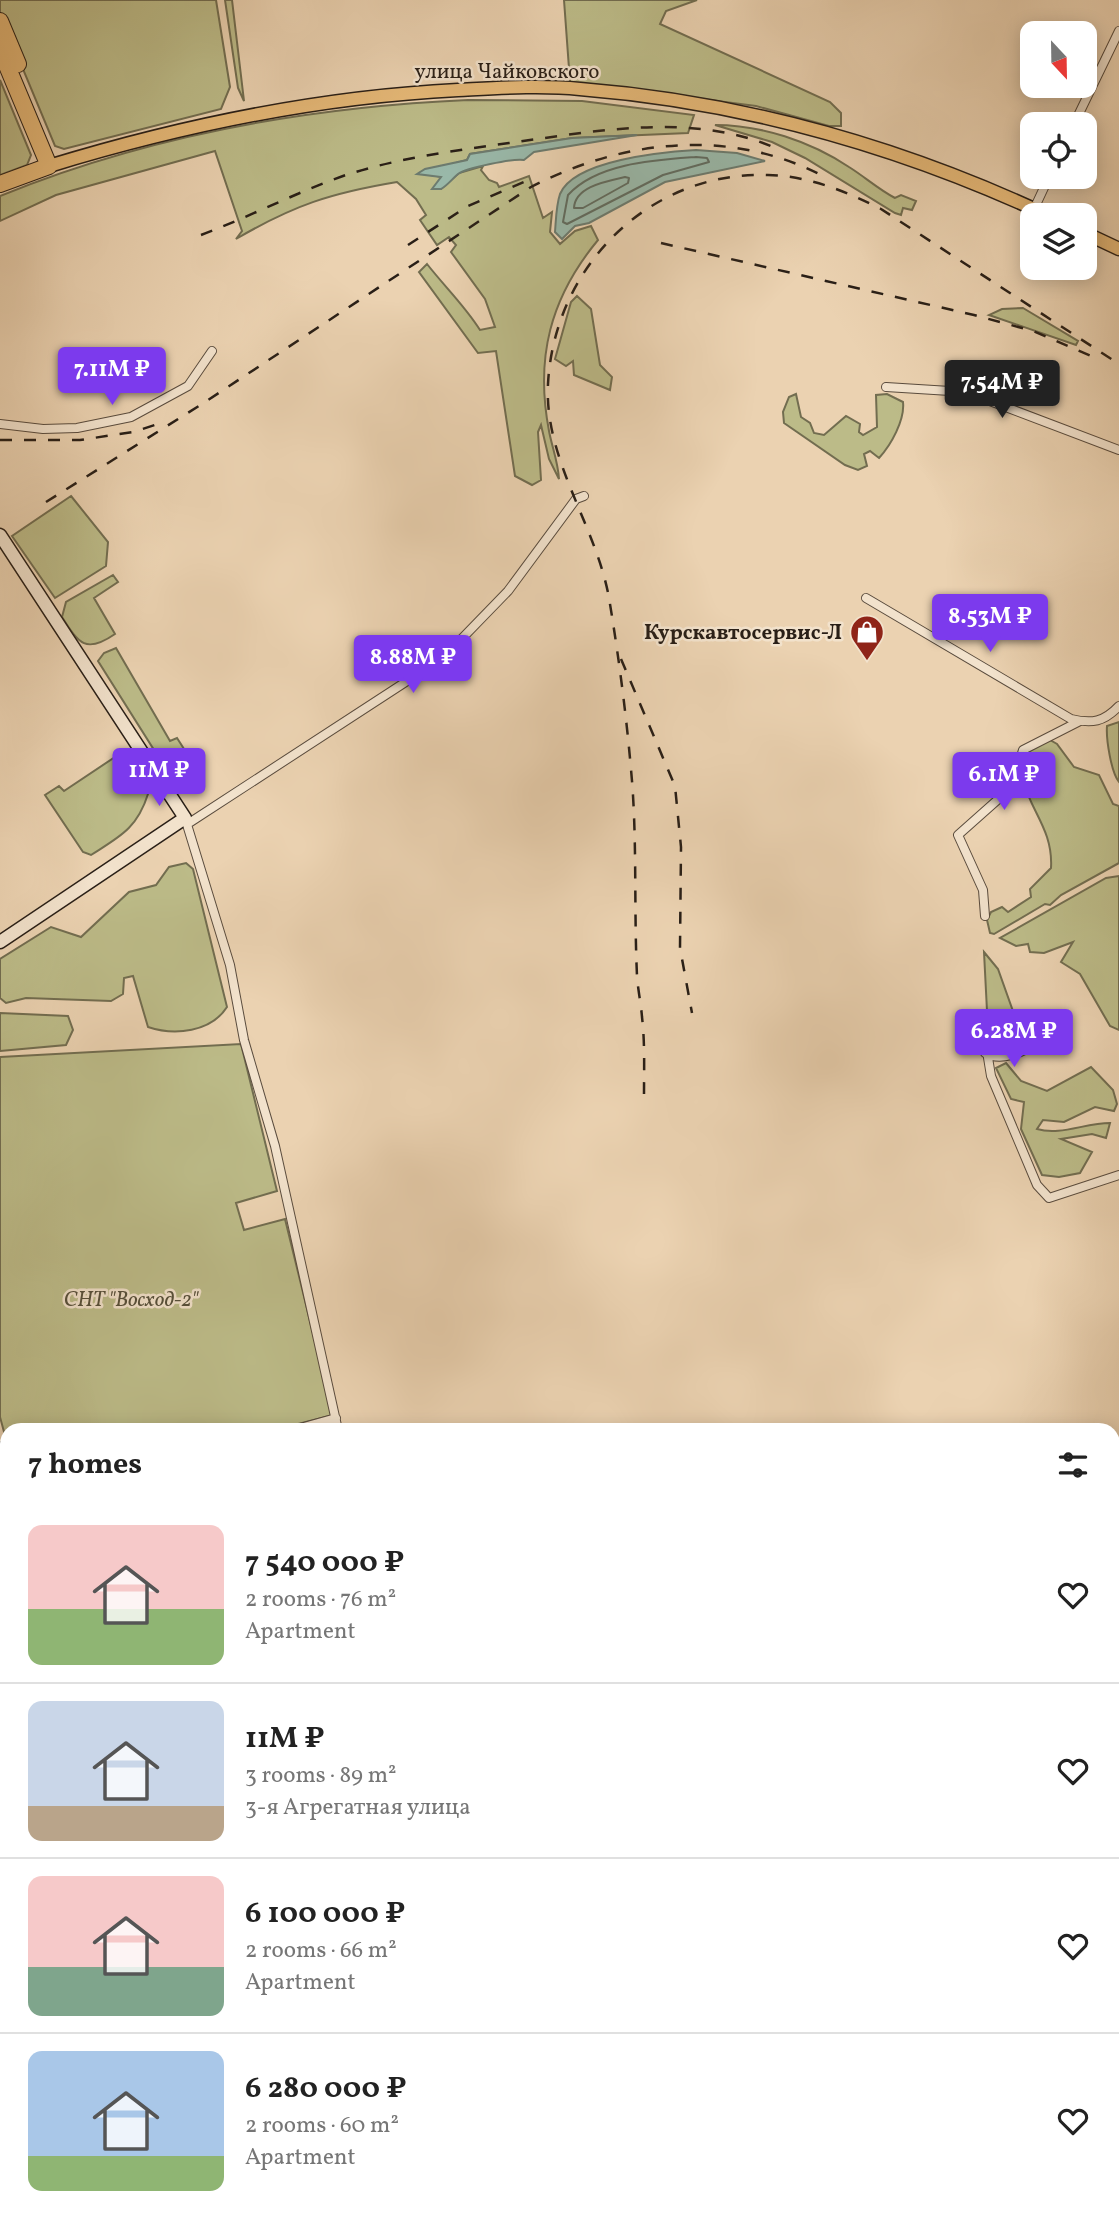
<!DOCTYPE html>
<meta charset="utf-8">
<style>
body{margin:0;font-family:Vollkorn,serif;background:#f2f2f2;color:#222;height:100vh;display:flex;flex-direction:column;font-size:26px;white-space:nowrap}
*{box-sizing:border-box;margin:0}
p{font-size:23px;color:#767676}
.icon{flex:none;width:38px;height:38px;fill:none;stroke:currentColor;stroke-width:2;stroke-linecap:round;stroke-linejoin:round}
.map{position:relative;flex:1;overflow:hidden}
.sheet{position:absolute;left:0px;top:1423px;width:1120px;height:800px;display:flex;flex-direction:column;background:#fff;border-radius:21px 21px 0 0;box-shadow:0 4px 18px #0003}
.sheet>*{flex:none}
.needle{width:46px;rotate:158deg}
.buttons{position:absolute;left:1020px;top:21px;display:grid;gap:14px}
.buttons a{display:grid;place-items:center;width:77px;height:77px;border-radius:14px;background:#fff;box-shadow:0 4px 18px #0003;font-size:35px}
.price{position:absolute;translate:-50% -60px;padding:0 16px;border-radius:7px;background:#7c3aed;color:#fff;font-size:23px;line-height:46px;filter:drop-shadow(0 2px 4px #0008)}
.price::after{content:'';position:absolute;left:50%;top:42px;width:21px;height:16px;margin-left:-10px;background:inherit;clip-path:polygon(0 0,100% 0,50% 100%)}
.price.current{background:#222;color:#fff}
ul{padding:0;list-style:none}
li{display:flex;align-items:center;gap:21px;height:175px;padding:0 28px}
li+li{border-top:2px solid #e0e0e0}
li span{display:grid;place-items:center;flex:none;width:196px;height:140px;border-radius:14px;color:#555}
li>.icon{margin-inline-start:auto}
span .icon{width:84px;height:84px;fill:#fffc;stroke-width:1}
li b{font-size:30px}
h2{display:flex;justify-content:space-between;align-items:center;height:84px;padding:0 28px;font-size:30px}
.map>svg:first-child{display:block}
</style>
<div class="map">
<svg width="1119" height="2221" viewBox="0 0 1119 2221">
<rect width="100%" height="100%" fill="#ebd2b1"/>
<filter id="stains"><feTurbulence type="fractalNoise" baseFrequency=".00286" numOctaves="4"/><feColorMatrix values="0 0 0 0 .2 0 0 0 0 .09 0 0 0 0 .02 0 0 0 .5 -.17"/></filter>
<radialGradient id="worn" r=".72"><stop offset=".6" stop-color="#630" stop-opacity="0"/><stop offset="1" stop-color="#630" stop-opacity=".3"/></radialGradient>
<path fill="#bcbb88" stroke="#726d50" stroke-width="2" d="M0,0H216L230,87L221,109L64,149L55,146L18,57L0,39Z
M225,0H232L244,101L238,88Z
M564,0H697L666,11L660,24L830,102L841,113V126H829L756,106L570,82Z
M0,80L31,155L27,165L0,175Z
M468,100L582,101L694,115L688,133L572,138L470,154L467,160L419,173L442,177L433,189H441L459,173L483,166L481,170L489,180L497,183L499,187L529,176L543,218L552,212L550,232L560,244L575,231L591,226L598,240C550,298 535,358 549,431C552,447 558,462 559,479L549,459L541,425L538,432L541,480L532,485L515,476L496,351L478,353L419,272L427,264C445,287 465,306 480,330L495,327L485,299L451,252L456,245L449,237L437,245L420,220L426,215L416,199L397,182C331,193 294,205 236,239L242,231L215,151L56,195L0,221V196C147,136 310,107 468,100Z
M715,125C761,125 810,141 849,167C865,177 878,189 895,198L901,195L916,201L912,210L903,208L901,215L895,213L805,158L772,142Z
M577,296L591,309L600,365L612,377L610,390L574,375L573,361L566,366L555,359L571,302Z
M1023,308L1078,341L1076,345L989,315L1002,309Z
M796,394L801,417L810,423L814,433L824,435L846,416L860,424L859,432L863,435L877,427L876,395L887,394L903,402C905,420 891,445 879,458L870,451L864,454L867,466L858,470L845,465L784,423L783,412L789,397Z
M71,496L108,542L106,566L55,598L12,536Z
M113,575L118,582L94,598L115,634C86,654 79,644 62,617L66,602Z
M116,648L170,741L177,738L186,752L175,762H165L156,753L98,661L104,653Z
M1119,722V782C1111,772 1106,739 1107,726Z
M1050,740L1057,744L1074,767L1099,775L1113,804L1119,806V863L1061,895L1050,905L1045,904L994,934L990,933L987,920L991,912L1002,907L1008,912L1031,897L1030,889L1051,868C1054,818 1012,798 1025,752Z
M121,753L132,765L148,794C137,829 119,837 91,855L83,852L45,795L59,786L64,791Z
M186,863L193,869L227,1007C211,1032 175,1036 148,1027L133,976L124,978L123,994L111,1001L26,998L6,1003L0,998V959L51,927L81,937L129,892L156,885L169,867Z
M1119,876V1030L1110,1026L1080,974L1061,962L1073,942L1044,953L1030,952L1028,944L1016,946L1000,938L1106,878Z
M984,952L998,969L1019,1028L1006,1046L989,1050Z
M0,1013L68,1016L73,1030L66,1045L0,1051Z
M241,1044L277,1191L236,1203L244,1230L285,1219L333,1415L275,1430H7V1443L0,1417V1057Z
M1006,1063L1021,1081L1047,1091L1091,1067L1113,1090L1117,1104L1114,1111L1095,1107L1064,1122L1043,1120L1037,1129C1060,1136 1085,1123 1110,1123L1106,1138L1092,1134L1061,1139L1092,1152L1080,1173L1059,1177L1042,1175L1021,1129L1024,1102L1011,1099L996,1068Z
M6,2117L7,2216H243L245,2221H0V2130Z
M284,2216H409L410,2221H285Z"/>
<path fill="#99b8a9" stroke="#6c7b6f" stroke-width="2" d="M637,135L534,152L524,160C514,158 466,168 458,174C452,179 448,185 441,189H432L441,177L417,174L425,169L467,160L470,154L572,138Z
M696,150L737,153L765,161L665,182L589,223L575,226L562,239L555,232C556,220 556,206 560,194C574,160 663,152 696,150Z"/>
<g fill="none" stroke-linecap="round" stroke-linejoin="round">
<path stroke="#616c60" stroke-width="2" d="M696,157L707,158L709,162L663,175L567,224L563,222L568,195C597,163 655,160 696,157Z
M625,177L629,178L628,183L583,208H574C575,186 608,181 625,177Z"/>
<g stroke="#5a4c3e" stroke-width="10">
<path id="street" d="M1074,124L1119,31
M1034,209L1049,177
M886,387L966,392L1119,450
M0,424L43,429L77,428L131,417L188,386L212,351
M866,598L1071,719C1092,724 1104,722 1119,706
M185,818L230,965L244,1040L275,1146L338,1430
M189,823L444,657L508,591L576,499L584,496
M985,916L983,890L958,835L1012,787L1023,750L1080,721
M982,1021L991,1076L1037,1185L1049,1198L1119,1175
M985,1053C1000,1062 1024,1053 1036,1042
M293,1430L336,1418
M0,1466L7,1491
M0,1509H7
M1113,1542L1119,1539
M0,1837L7,1839
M0,2075L7,2077
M0,2112L7,2096"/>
</g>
<g stroke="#291f17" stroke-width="15">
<path id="secondary" d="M0,535L185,818L0,942
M1113,2089L1119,2087
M682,2216L683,2221
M535,2221L566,2216"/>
</g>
<g stroke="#291f17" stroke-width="15">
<path id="primary" d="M49,166C183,125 317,97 458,90C498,88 540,85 580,89C743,102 899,146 1047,215
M1085,233L1119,249"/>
</g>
<g stroke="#291f17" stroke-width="18">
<path id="highway" d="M0,21L18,64
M0,49L49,166L0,184"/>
</g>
<use href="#street" stroke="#f2e2cc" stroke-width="8"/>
<use href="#secondary" stroke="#f2e2cc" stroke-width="12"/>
<use href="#primary" stroke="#e6b978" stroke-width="12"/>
<use href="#highway" stroke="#e6b978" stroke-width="16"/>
<path stroke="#291f17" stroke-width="2" d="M0,1442L7,1468
M1113,1569L1119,1567
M1119,1585V1611
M1113,1624L1119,1628"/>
<path stroke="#291f17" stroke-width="2.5" stroke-dasharray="12 12" stroke-linecap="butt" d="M201,235C249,217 295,193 343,176C397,158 453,151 509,143C598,131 695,111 780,150
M661,243L974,315L1033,331L1091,356
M408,245L468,206L531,179
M0,440H80L133,432L161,423
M46,502L202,404L531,187C622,140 729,127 823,176
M621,659L675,786L681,847L680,948L692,1013
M644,1094C644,1069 645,1043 642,1017C641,1004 638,990 637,976C634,911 637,845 632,781C627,720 619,658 609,598C596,525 544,460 548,384C554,267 649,171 768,175C809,176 845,191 881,209L1119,364"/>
</g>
<defs>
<g id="shop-pin" transform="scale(1.75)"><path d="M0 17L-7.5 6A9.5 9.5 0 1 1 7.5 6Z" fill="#8f2418" stroke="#f2e2cc"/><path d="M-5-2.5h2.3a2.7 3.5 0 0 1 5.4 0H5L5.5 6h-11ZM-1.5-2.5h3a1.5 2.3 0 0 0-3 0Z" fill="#fff"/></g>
</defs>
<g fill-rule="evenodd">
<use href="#shop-pin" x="867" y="632"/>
</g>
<g text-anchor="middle" stroke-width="5" stroke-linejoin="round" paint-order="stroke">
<g font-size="21" fill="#291f17" stroke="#f2e2cc">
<text x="507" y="78">улица Чайковского</text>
</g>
<g font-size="21" font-weight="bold" fill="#291f17" stroke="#f2e2cc" text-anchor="end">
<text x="842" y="639">Курскавтосервис-Л</text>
</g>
<g font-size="21" font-style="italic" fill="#554e39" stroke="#f2e2cc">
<text x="131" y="1306">СНТ "Восход-2"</text>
</g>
</g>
<rect width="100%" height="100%" filter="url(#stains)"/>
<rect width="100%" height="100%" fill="url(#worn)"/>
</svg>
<div class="buttons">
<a><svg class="needle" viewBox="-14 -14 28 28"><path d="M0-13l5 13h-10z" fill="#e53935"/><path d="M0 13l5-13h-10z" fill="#767676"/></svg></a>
<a><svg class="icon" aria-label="locate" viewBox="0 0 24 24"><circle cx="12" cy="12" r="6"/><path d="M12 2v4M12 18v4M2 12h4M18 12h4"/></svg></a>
<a><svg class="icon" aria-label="layers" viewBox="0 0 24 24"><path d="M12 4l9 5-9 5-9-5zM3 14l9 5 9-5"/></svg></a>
</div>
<b class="price" style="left:112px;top:407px">7.11M ₽</b>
<b class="price current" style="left:1002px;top:420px">7.54M ₽</b>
<b class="price" style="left:990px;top:654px">8.53M ₽</b>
<b class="price" style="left:413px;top:695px">8.88M ₽</b>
<b class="price" style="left:159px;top:808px">11M ₽</b>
<b class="price" style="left:1004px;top:812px">6.1M ₽</b>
<b class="price" style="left:1014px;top:1069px">6.28M ₽</b>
<section class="sheet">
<h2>7 homes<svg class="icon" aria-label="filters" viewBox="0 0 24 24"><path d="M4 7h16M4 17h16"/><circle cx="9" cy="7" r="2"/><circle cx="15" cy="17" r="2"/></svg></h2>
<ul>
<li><span style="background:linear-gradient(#f6c9c9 60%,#8fb573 0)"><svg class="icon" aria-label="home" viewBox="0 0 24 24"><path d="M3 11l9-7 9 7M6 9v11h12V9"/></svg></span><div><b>7 540 000 ₽</b><p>2 rooms · 76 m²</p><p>Apartment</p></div><svg class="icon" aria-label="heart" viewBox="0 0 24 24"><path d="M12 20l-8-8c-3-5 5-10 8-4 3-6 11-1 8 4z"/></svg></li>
<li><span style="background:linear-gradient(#c9d6e8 75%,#b9a48a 0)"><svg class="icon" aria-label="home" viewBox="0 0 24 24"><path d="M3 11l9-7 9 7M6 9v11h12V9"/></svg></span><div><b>11M ₽</b><p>3 rooms · 89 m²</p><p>3-я Агрегатная улица</p></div><svg class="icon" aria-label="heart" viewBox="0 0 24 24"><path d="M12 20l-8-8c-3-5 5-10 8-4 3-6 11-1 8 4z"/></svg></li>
<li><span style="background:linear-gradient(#f6c9c9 65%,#7fa58c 0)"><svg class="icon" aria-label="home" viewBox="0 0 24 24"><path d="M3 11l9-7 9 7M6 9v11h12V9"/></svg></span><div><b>6 100 000 ₽</b><p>2 rooms · 66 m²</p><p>Apartment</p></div><svg class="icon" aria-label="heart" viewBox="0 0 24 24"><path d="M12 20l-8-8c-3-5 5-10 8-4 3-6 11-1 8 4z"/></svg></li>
<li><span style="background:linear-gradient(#a9c7e8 75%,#8fb573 0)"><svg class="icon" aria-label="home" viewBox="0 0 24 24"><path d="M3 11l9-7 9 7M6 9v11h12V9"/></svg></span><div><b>6 280 000 ₽</b><p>2 rooms · 60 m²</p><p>Apartment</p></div><svg class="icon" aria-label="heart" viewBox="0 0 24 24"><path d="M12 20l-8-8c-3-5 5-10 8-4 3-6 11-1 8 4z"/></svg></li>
</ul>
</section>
</div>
